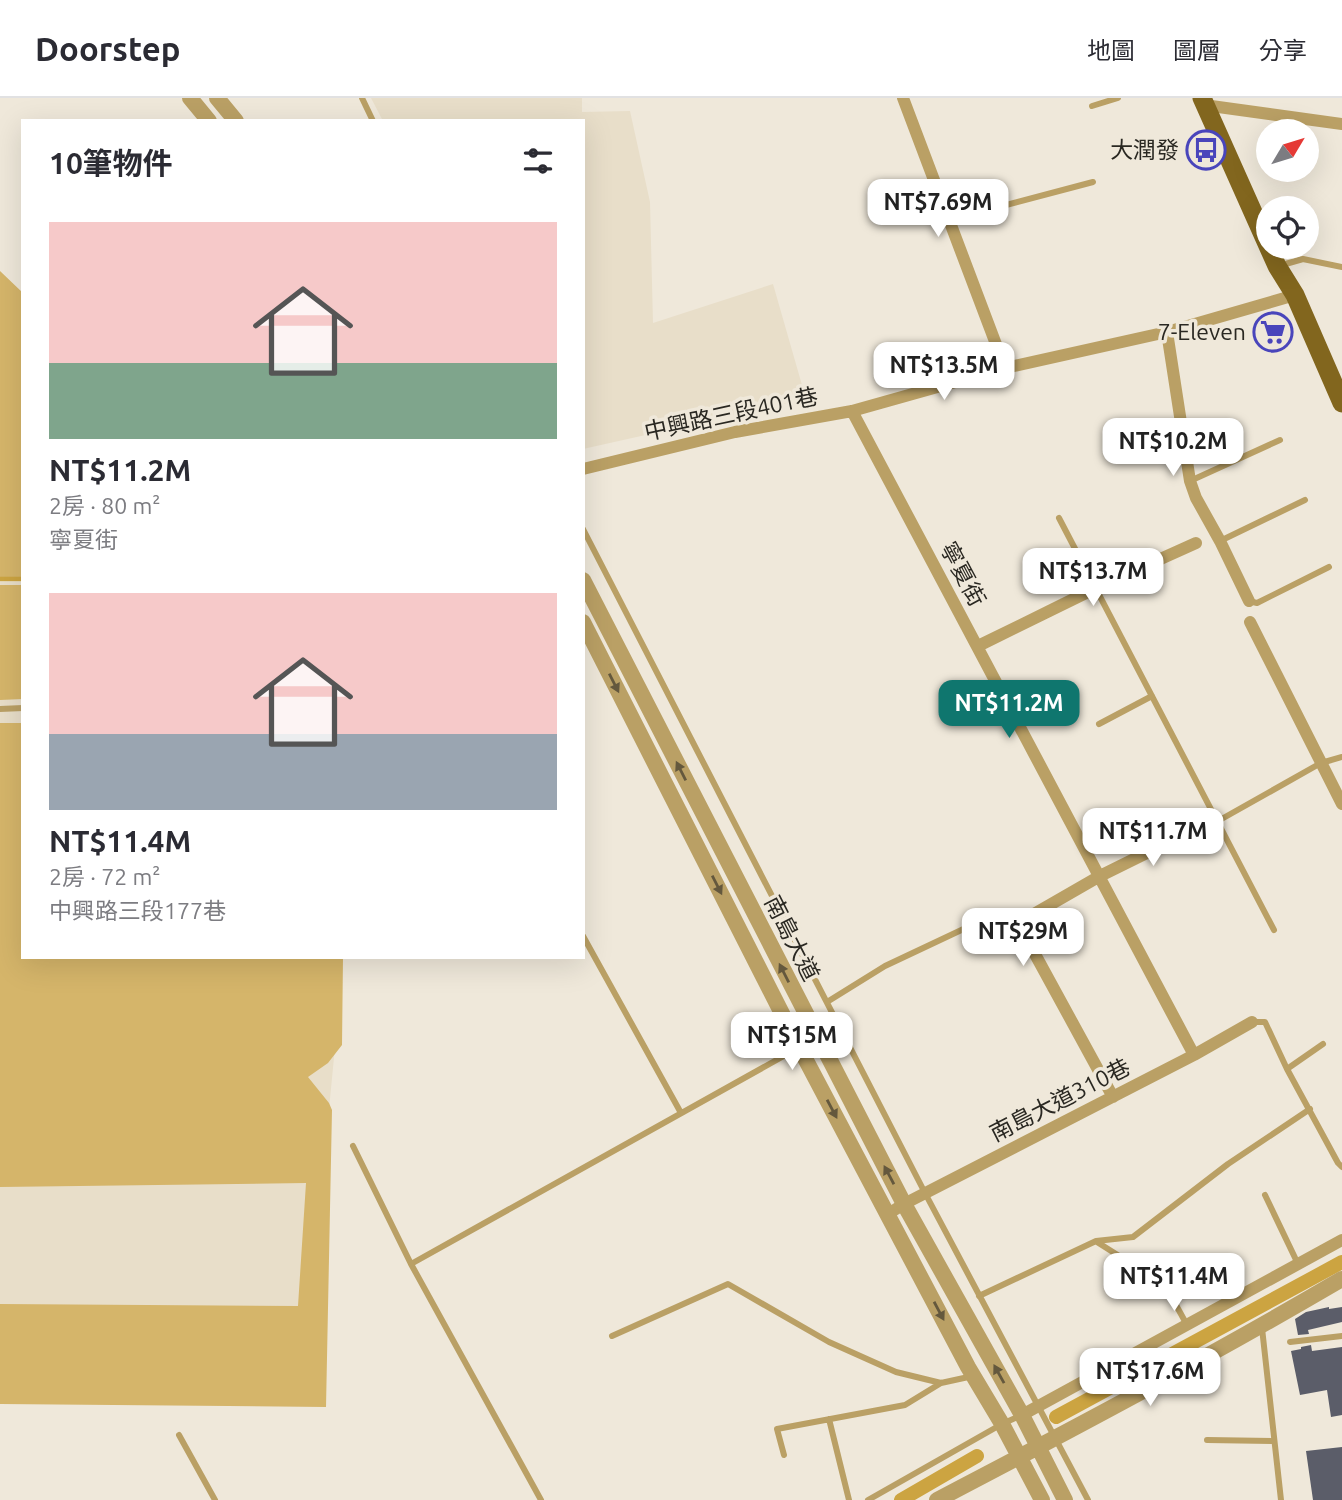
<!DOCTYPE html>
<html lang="zh-TW">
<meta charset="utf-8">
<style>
body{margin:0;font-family:Ubuntu,"Noto Sans TC",sans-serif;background:#f7f7f7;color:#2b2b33;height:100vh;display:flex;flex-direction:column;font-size:26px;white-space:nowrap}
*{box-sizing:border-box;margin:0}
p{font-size:23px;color:#7c7c81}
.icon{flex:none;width:38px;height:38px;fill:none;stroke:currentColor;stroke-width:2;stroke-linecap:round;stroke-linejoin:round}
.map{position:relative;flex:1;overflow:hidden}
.side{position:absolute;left:21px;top:21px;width:564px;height:840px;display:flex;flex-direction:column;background:#fff;border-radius:0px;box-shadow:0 7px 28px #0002}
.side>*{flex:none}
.needle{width:46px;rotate:52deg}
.buttons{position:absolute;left:1256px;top:21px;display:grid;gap:14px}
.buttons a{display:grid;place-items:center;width:63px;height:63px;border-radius:50%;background:#fff;box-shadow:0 7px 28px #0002;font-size:35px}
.price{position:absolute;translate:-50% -60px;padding:0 16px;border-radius:14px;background:#fff;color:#222;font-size:23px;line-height:46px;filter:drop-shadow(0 2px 4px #0008)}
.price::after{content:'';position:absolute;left:50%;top:42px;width:21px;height:16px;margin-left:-10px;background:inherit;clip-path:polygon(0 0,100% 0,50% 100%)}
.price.on{background:#0f766e;color:#fff}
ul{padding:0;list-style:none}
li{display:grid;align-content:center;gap:14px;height:371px;padding:0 28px}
li span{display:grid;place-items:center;height:217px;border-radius:0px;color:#555}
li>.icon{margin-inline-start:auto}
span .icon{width:126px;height:126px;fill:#fffc;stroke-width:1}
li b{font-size:30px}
h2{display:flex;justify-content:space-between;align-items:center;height:84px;padding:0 28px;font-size:30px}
header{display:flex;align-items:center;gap:42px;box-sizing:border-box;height:98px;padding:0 35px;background:#fff;border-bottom:2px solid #e1e1e2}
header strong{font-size:33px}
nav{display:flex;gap:38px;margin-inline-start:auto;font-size:24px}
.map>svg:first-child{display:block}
</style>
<header>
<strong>Doorstep</strong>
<nav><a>地圖</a><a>圖層</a><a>分享</a></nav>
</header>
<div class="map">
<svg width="1342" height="1402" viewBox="0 0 1342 1402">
<rect width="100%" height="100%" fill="#efe8da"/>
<path fill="#e8dec9" d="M371,0H582V14L630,13L650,104L653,225L773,186L806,301L583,351V23H383Z
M0,484H23V859L336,939L322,1083V1303H0Z"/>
<path fill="#d5b56a" d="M0,173L23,195V483H0Z
M0,487H23V601L0,602Z
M0,625H23V859H343L342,947L328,965L308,979L329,1005L332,1012L326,1309L0,1306V1206L298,1208L306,1085L0,1089Z"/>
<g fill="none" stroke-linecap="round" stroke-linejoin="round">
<path stroke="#cca441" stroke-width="4.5" d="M0,481H23"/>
<path stroke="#cca441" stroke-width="14" d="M1056,1319L1342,1164
M901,1402L977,1358"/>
</g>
<path fill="#5b5d69" d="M1329,1209V1211L1342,1209V1224L1308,1232L1309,1236L1298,1237L1295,1221L1306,1214Z
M1311,1247L1312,1253L1342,1249V1317L1331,1319L1327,1292L1300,1297L1291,1253L1301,1251V1249Z
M1342,1349V1402H1313L1306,1353Z"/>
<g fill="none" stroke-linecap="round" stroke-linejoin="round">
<path stroke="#baa065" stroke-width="6" d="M362,0L373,23
M1092,8L1118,0
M949,122L1093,84
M1282,167L1303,161L1342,169
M1190,383L1280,342
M1059,420L1274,832
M583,431L925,1095L1088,1402
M1220,443L1305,402
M1249,503L1257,505L1329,469
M0,611L23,610
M1099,626L1152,598
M1218,723L1321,665L1342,659
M583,838L681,1015
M827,904L885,868L972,827H1026
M1252,924H1265L1287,971L1338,1065L1342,1069
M1287,971L1323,946
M353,1048L411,1166L541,1402
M1265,1097L1298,1166
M1097,1144L1165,1187L1187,1227
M411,1166L798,950
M979,1198L1096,1143L1133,1139L1228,1066L1310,1011
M1262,1230L1281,1402
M612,1238L728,1186L829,1244L896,1274L941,1285L973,1278
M1290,1244L1342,1238
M829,1321L849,1402
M179,1337L215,1402
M1207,1342L1274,1343
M784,1357L777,1331L905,1307L941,1285
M868,1402L1002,1326L1022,1317"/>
<path stroke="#baa065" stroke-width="12" d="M903,0L1005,270
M1204,7L1342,26
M1167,234L1190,383L1196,400L1220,443L1249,503
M852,313L1194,957
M583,371L735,334L852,313L1005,270L1167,234L1295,197
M1250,524L1342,706
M978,548L1096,490L1196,445
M1113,999L1024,836L1026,827L1034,816L1100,778L1191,733
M888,1116L904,1106L1194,957L1252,924
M1022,1317L1342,1142"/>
<path stroke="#baa065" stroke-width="16" d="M190,0L209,23
M217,0L236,23
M583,482L904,1106L1022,1317L1065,1402
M583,524L799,949L968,1269L1002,1326L1042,1402
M937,1402C1073,1331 1209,1259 1342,1181"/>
<path stroke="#82661e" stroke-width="19" d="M1202,0L1277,168L1295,197L1342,305"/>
</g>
<defs><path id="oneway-solid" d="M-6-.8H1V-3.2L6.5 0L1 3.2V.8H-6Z" transform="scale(1.75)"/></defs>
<g fill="#64583d">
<use href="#oneway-solid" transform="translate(614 585) rotate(63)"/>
<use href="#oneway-solid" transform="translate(681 673) rotate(-117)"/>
<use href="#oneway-solid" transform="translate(717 787) rotate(63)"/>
<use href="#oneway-solid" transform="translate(784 875) rotate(-117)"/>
<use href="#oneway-solid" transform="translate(832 1011) rotate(62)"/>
<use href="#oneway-solid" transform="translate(889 1077) rotate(-118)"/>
<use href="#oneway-solid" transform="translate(939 1213) rotate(62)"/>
<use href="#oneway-solid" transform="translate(999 1276) rotate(-119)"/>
</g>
<defs>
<g id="bus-ring" transform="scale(2.0125)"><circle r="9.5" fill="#efe8da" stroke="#4945bb" stroke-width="1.5"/><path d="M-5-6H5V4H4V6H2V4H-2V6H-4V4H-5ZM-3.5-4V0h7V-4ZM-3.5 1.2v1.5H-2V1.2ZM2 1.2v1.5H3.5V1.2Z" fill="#4945bb"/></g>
<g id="supermarket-ring" transform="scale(2.0125)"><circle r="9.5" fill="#efe8da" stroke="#4945bb" stroke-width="1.5"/><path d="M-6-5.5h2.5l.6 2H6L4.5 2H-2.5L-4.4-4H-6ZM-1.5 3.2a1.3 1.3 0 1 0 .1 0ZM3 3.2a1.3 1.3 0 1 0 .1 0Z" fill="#4945bb"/></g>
</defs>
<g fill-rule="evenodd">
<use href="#bus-ring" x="1206" y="52"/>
<use href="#supermarket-ring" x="1273" y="234"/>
</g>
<g text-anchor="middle" stroke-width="7" stroke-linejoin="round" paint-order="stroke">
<g font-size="23" fill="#2a2822" stroke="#efe8da" text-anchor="end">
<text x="1179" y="60">大潤發</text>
<text x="1246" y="242">7-Eleven</text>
</g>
<g font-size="23" fill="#2a2822" stroke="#efe8da">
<text transform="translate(731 316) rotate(-12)" y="8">中興路三段401巷</text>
<text transform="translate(963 476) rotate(62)" y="8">寧夏街</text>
<text transform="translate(792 840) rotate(63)" y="8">南島大道</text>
<text transform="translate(1060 1002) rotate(-27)" y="8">南島大道310巷</text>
</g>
</g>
</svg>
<div class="buttons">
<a><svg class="needle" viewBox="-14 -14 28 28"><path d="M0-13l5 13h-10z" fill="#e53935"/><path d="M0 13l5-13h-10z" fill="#7c7c81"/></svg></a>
<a><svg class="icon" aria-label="locate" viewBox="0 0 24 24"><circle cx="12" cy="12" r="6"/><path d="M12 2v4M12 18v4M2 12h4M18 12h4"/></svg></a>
</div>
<b class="price" style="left:938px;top:141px">NT$7.69M</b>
<b class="price" style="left:944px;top:304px">NT$13.5M</b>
<b class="price" style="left:1173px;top:380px">NT$10.2M</b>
<b class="price" style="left:1093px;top:510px">NT$13.7M</b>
<b class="price on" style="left:1009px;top:642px">NT$11.2M</b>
<b class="price" style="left:1153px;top:770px">NT$11.7M</b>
<b class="price" style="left:1023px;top:870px">NT$29M</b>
<b class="price" style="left:792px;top:974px">NT$15M</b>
<b class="price" style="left:1174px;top:1215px">NT$11.4M</b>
<b class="price" style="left:1150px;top:1310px">NT$17.6M</b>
<section class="side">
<h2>10筆物件<svg class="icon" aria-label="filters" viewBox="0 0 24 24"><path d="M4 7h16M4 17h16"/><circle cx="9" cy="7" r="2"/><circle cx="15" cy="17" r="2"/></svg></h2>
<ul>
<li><span style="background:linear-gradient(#f6c9c9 65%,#7fa58c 0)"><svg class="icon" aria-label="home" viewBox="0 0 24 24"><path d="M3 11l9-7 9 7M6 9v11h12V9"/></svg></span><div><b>NT$11.2M</b><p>2房 · 80 m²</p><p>寧夏街</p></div></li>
<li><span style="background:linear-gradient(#f6c9c9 65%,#9aa5b1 0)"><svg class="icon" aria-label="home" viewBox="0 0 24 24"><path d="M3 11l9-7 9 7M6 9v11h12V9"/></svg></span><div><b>NT$11.4M</b><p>2房 · 72 m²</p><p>中興路三段177巷</p></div></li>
</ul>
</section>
</div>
